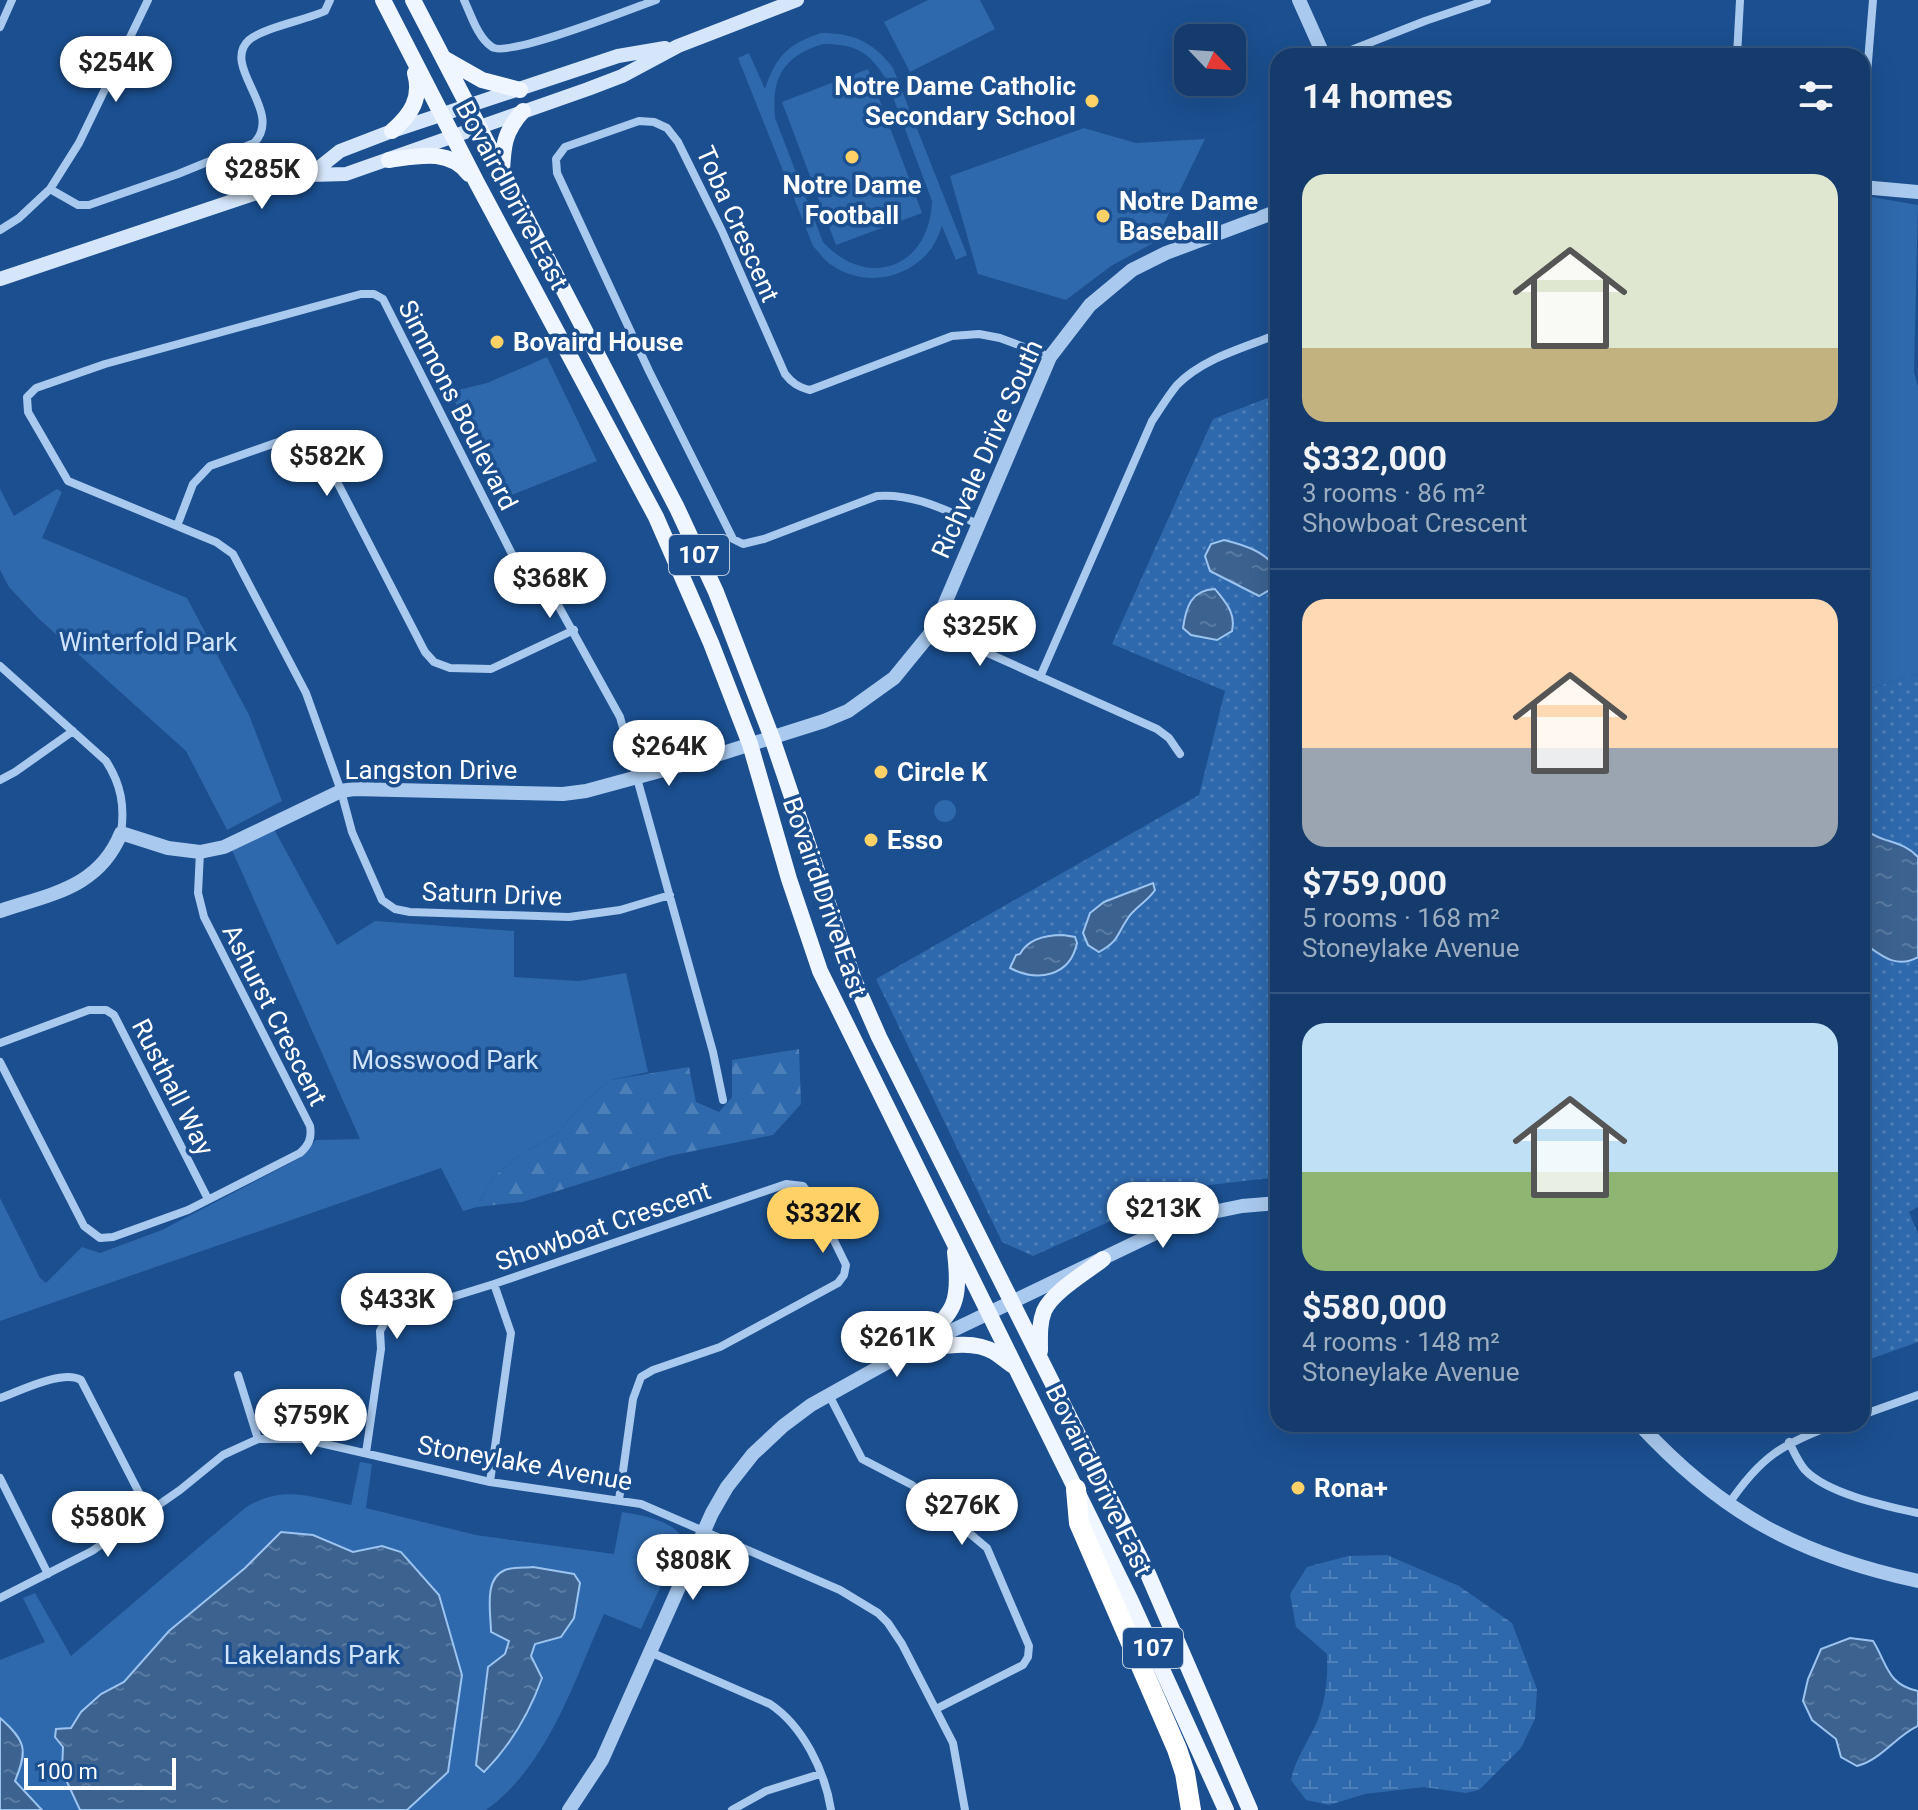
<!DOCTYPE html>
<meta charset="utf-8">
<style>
body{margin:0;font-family:Roboto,sans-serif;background:#1d4271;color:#f1f3f6;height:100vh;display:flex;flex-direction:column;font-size:30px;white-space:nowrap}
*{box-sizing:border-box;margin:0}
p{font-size:26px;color:#9dadc1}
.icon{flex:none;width:44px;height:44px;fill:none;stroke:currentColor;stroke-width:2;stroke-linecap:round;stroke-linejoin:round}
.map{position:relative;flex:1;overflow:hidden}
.side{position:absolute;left:1270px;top:48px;width:600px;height:1384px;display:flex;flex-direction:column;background:#143b6b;border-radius:24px;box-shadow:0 8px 32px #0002,0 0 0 2px #33557e}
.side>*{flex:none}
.needle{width:52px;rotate:115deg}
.controls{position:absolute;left:1174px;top:24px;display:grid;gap:16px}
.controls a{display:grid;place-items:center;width:72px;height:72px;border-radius:16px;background:#143b6b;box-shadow:0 8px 32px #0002,0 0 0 2px #33557e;font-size:40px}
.scale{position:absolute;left:24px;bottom:20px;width:152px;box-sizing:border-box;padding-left:8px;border:4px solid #fff;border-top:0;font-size:22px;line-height:28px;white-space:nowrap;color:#fff;-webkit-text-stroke:6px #1b4f8f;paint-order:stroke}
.price{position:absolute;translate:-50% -68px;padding:0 18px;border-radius:28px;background:#fff;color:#222;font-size:26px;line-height:52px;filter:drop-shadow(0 2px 4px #0008)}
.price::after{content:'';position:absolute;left:50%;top:48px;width:24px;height:18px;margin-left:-12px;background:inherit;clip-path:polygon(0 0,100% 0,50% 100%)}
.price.active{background:#ffd166;color:#111}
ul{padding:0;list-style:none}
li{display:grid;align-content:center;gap:16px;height:424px;padding:0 32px}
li+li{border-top:2px solid #33557e}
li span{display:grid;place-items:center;height:248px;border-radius:24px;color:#555}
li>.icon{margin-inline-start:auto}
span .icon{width:144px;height:144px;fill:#fffc;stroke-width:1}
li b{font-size:34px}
h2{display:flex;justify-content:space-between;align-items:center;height:96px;padding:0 32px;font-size:34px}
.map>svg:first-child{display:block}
</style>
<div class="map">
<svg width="1918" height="1810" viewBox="0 0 1918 1810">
<defs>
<pattern id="grass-dots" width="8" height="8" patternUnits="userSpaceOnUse" patternTransform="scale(2)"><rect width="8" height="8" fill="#2e69ad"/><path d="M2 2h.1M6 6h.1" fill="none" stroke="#4d80b9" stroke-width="1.8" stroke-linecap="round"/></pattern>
<pattern id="forest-firs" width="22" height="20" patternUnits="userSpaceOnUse" patternTransform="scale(2)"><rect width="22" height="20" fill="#2e69ad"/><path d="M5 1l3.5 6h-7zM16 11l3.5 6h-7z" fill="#4d80b9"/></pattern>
<pattern id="wetland-marsh" width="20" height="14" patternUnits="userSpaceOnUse" patternTransform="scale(2)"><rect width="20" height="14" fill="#2e69ad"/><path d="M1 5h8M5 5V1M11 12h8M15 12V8" fill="none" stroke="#4d80b9"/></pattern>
<pattern id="water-ripples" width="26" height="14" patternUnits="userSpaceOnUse" patternTransform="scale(2)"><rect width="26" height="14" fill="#3c6290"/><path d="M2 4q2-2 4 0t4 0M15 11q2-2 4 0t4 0" fill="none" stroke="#597aa1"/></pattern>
</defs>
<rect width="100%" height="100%" fill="#1b4f8f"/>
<path fill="url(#grass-dots)" d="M1278,394V1177L1184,1188L1033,1256L1002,1242L876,979L1199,795L1225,691L1112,644L1213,419Z
M1918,674V1207L1909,1212L1918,1234V1342L1862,1362V691Z"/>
<path fill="url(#forest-firs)" d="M799,1049L801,1104L773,1135L669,1156L522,1202L477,1207L493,1177L523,1153L557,1134L585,1101L610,1080L689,1067L696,1102L719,1112L732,1097V1060Z"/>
<path fill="url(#wetland-marsh)" d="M1387,1555L1459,1586L1512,1623L1537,1689L1535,1719L1521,1748L1479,1790L1466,1793L1424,1787L1365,1794L1329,1805L1306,1800L1291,1780C1295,1759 1308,1742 1317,1722C1326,1699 1328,1678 1327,1654L1296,1627L1290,1594L1307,1567L1348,1556Z"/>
<path fill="#2e69ad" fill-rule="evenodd" d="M928,0H980L995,29L910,72L884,22Z
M821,33C854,33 873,42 893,68L967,255L956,260L942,226C939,234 936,242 931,249C907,280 863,288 830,264C824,260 819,252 813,246L738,58L749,53L765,89C776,56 788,44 821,33ZM823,44C856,44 870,52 887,81L932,201C930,267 868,291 823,242L775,118C771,77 784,56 823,44Z
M868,69L922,213L836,245L782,102Z
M1084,128L1136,143L1205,139L1155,242L1111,266L1066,300L978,274L950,176Z
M1871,197L1918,205L1914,372L1918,387V674L1862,691V234Z
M547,357L597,461L504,498L450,392L487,383Z
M0,489L14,516L57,489L62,492L42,538L187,598L249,715L282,801L227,830L186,751L38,618L9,587L0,570Z
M934 811a11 11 0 1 1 22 0a11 11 0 1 1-22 0Z
M274,829L337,945L375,921L514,931V977L579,981L626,973L648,1072L610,1080L585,1101L557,1134L523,1153L493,1177L477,1207L463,1211L441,1168L0,1321V1198L40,1278L46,1283L82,1247L100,1253L162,1230L300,1158L316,1140L360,1139L232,850Z
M360,1462L372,1464L366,1508L476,1535L614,1554L622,1512C642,1515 671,1520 683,1538L641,1629L604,1614C574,1681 548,1766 486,1810H0V1660L45,1642L23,1598L35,1593L71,1656L245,1508C282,1484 311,1497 351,1505Z"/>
<path fill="url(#water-ripples)" stroke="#9cc4f0" stroke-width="2" d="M1224,540C1244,545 1269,552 1278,573L1271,589L1259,596L1210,571L1205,556L1211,544Z
M1215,589C1226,603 1236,613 1232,631L1217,640L1191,635L1183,628C1186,607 1191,590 1215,589Z
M1862,827C1881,844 1902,839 1918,857V957C1895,970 1880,954 1862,942Z
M1153,883L1155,890C1148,901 1134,908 1128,918C1116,935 1120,940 1099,952L1088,945L1083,933L1090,913L1104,902Z
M1063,935L1075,937L1077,943C1070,977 1037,982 1010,968L1016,955L1020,954C1028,939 1047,935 1063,935Z
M281,1532L313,1535L353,1552L382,1546L401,1552L439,1595L462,1675L448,1772L407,1810H80L62,1771L63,1747L55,1737L56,1729L71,1728L81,1712L101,1694L124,1682L169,1631L245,1568Z
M533,1567L574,1574L580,1583L574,1618L561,1637L535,1644L531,1656L542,1678C529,1714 511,1745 484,1772L476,1765L488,1667L505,1654L509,1641L491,1632C491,1613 483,1579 505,1570C513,1567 525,1568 533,1567Z
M1850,1638L1873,1641C1887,1663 1887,1685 1918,1691V1726C1896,1736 1881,1760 1857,1766L1841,1757L1836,1739L1812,1720L1803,1701L1808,1679L1821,1649Z
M0,1718C26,1741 28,1750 15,1781L42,1810H0Z"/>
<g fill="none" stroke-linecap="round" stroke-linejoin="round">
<path stroke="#a9c9ee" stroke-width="8" d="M464,0C471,15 478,38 492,47C508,58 631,9 656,0
M0,27L12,0
M1336,56L1425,21L1487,0
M1737,56L1740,0
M1862,136L1873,0
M50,189L78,205H89L178,174L254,143C285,112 220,66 249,40C263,28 306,20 325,11L330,0
M0,230L19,218L50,189L79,143L148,0
M978,524C945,510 913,493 877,496L764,539L743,544L733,539L649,371L557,173L556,159L565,147L639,121L654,122L667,128L678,142L722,231L785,374C792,383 798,387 810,390L952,336L979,334L1000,338L1050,357
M177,526L193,484L210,466L298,435L310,437L318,445L425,652L434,662L450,668L491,669L574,630
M934,629L1157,729L1169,738L1180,754
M0,666L106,761C121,784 125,806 121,833
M1040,677L1152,421C1160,409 1168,396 1177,385C1203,358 1244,348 1278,334
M0,780L15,772L73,731
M670,895L620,910L569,917L410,912L395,909L382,900L352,832L341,791L306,693L233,554L216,542L68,481L28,412L27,397L36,388L105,364L361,294H374L383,299L514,558L553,596L620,717L713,1052L723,1100
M0,1043L89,1010H106L114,1015L208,1199
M0,1062L84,1226L100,1238L113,1237L188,1210L300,1153C309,1145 312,1138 310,1126L204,917L198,893L200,852
M238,1375L258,1439
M829,1395L862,1459L912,1485L987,1548L1029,1646L1028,1657L1023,1665L936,1709
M0,1398C20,1391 63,1369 81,1380L149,1512
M1862,1415L1918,1395
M1789,1442C1794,1452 1798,1462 1805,1470C1828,1494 1886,1506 1918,1513
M366,1453L381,1349L380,1331L385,1322L394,1315L494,1284L786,1184L803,1186L815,1202L846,1265L844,1275L838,1283L720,1347L653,1370L641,1377L633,1399L619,1500
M0,1478L48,1574
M490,1482L511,1333L494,1284
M1728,1505C1761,1456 1782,1444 1836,1424
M0,1598L92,1551L180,1490L223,1455L258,1439H303L490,1482L641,1504L840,1590L878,1613L888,1623L902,1644L953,1743L965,1810
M650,1652L770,1704C803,1726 825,1771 831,1810
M732,1810L766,1791L820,1774"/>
<path stroke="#a9c9ee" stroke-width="14" d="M1299,0L1324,56
M1862,187L1918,192
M0,911C50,894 99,888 121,833L168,848L200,852L224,847L341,791L354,789L563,794L586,791L704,759L824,721L848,711L894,678L934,629L1050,357L1090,305L1132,270L1166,253L1278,211
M1639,1424C1722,1514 1799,1555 1918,1581
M569,1810L602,1760L712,1513L727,1487L753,1454L783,1426L811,1405L897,1357L1189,1217L1242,1206L1278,1203"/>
<path stroke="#d6e6fa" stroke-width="14" d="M310,175L340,151L392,131L618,56L665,48
M0,279L310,175L346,174L588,89L622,76L678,46L797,0"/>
<path stroke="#f0f6ff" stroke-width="16" d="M383,0L477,183L656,517L711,643L750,744L789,879L820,971L1130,1599L1226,1810
M413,0L677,508L716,592L772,738L854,980L879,1037L1148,1574L1250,1810
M445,59L482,80L520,90
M392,131C411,115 422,98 415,73
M389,160C418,156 449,148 469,174
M502,173C503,146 504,132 523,111
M911,1350C952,1312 962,1311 955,1252
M911,1350C936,1348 971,1338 994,1352C1001,1356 1008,1363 1015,1367
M1040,1351C1040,1337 1039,1324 1044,1311C1052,1292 1087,1272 1103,1259"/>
<path stroke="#fff" stroke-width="20" d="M1076,1489L1079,1523L1177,1749L1185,1773L1191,1810"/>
</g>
<g fill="#ffd166" stroke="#1b4f8f" stroke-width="3">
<circle cx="1092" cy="101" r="8"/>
<circle cx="852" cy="157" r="8"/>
<circle cx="1103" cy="216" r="8"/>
<circle cx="497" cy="342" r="8"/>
<circle cx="881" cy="772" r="8"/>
<circle cx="871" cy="840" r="8"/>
<circle cx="1298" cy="1488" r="8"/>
</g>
<g text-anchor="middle" stroke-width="7" stroke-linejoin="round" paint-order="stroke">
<g fill="#1b4f8f" stroke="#bbcadd" stroke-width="2">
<rect x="669" y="535" width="60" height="40" rx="6"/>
<rect x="1123" y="1628" width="60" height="40" rx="6"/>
</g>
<g font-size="24" font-weight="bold" fill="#fff">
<text x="699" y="563">107</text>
<text x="1153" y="1656">107</text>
</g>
<g font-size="26" font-weight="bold" fill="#fff" stroke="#1b4f8f" text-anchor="start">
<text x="1076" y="95" text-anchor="end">Notre Dame Catholic<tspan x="1076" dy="30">Secondary School</tspan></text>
<text x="852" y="194" text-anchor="middle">Notre Dame<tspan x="852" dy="30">Football</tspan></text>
<text x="1119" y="210">Notre Dame<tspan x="1119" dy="30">Baseball</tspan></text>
<text x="513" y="351">Bovaird House</text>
<text x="897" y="781">Circle K</text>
<text x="887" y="849">Esso</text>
<text x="1314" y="1497">Rona+</text>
</g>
<g font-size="26" fill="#fff" stroke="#1b4f8f">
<text transform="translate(512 195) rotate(62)" y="9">Bovaird Drive East</text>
<text transform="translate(738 224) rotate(66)" y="9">Toba Crescent</text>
<text transform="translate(458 405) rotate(63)" y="9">Simmons Boulevard</text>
<text transform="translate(987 449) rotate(-66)" y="9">Richvale Drive South</text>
<text x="431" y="779">Langston Drive</text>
<text transform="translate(492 894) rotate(2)" y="9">Saturn Drive</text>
<text transform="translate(825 897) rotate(71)" y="9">Bovaird Drive East</text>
<text transform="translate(275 1015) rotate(63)" y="9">Ashurst Crescent</text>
<text transform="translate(173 1087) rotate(63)" y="9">Rusthall Way</text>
<text transform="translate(603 1226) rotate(-19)" y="9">Showboat Crescent</text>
<text transform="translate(525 1463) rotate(10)" y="9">Stoneylake Avenue</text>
<text transform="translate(1099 1480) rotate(64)" y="9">Bovaird Drive East</text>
</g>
<g font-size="26" fill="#cfe3fa" stroke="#1b4f8f">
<text x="148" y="651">Winterfold Park</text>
<text x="445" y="1069">Mosswood Park</text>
<text x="312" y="1664">Lakelands Park</text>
</g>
</g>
</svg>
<div class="controls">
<a><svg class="needle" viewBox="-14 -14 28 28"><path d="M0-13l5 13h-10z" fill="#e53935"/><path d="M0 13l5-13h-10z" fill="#9dadc1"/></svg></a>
</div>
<div class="scale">100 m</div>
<b class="price" style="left:116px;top:104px">$254K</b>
<b class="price" style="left:262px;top:211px">$285K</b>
<b class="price" style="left:327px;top:498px">$582K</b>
<b class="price" style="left:550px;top:620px">$368K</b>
<b class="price" style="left:980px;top:668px">$325K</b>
<b class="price" style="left:669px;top:788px">$264K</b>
<b class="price" style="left:1163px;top:1250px">$213K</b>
<b class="price active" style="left:823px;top:1255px">$332K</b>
<b class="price" style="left:397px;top:1341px">$433K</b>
<b class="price" style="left:897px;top:1379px">$261K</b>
<b class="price" style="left:311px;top:1457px">$759K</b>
<b class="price" style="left:962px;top:1547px">$276K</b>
<b class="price" style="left:108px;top:1559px">$580K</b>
<b class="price" style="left:693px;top:1602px">$808K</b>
<section class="side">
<h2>14 homes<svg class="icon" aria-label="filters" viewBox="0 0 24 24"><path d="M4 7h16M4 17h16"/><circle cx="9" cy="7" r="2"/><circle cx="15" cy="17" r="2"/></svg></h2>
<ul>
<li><span style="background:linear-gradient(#dfe7d0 70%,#c2b280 0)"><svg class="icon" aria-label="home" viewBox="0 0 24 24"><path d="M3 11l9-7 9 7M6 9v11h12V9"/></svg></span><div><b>$332,000</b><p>3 rooms · 86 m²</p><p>Showboat Crescent</p></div></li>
<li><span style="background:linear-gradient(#ffd9b3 60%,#9aa5b1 0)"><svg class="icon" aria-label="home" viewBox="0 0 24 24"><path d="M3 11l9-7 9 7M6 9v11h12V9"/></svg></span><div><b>$759,000</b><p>5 rooms · 168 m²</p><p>Stoneylake Avenue</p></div></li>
<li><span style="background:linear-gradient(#bfe0f5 60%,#8fb573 0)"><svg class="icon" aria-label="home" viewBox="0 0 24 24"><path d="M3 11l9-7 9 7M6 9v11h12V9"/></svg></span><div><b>$580,000</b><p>4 rooms · 148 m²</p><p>Stoneylake Avenue</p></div></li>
</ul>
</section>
</div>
